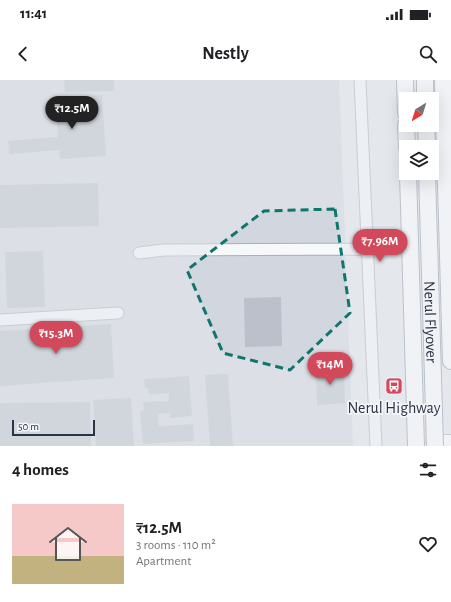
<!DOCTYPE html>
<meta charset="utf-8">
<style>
body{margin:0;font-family:"Alegreya Sans",sans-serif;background:#f6f6f6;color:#202124;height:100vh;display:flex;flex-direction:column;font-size:15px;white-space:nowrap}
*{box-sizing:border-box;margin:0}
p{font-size:13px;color:#757577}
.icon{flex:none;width:22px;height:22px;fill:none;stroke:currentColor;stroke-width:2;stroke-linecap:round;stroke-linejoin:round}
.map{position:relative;height:366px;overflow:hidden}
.side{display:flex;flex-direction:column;background:#fff;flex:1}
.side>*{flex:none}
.needle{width:26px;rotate:218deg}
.controls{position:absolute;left:399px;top:12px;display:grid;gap:8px}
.controls a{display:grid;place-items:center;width:40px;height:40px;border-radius:0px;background:#fff;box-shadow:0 4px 16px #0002;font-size:20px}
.scale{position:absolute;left:12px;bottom:10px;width:83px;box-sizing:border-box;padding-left:4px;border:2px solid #2b3445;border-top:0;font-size:11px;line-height:14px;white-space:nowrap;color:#2b3445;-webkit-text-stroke:3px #f4f6f9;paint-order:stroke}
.price{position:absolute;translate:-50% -34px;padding:0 9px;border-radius:14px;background:#d1495b;color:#fff;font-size:13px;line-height:26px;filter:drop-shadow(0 1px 2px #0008)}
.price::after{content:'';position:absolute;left:50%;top:24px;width:12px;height:9px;margin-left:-6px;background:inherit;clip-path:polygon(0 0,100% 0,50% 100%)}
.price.selected{background:#222;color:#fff}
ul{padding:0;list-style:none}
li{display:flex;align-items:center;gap:12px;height:100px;padding:0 12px}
li span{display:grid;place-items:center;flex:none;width:112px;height:80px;border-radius:0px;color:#555}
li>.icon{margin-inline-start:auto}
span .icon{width:48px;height:48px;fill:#fffc;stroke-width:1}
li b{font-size:17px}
h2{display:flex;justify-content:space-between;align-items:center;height:48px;padding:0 12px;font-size:17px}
.status{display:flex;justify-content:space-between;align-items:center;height:28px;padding:0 20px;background:#fff;direction:ltr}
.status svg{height:11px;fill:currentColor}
header{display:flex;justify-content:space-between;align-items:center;height:52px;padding:0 12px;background:#fff;font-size:18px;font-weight:600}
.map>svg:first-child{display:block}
</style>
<div class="status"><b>11:41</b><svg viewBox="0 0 49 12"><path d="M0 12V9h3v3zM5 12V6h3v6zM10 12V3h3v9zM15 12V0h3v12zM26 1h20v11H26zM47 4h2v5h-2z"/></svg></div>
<header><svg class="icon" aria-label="back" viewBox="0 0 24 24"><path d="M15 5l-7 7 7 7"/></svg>Nestly<svg class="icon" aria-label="search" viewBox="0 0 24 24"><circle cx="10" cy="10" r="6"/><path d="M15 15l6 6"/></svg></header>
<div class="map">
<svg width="451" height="366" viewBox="0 0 451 366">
<rect width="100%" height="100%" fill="#e4e7ec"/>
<path fill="#d2d6de" d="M0,0H339L353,366H0Z"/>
<path fill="#bbc0ca" d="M64,0H114V11L65,12Z
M102,15L106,76L60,79L59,70L9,74L8,61L58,57L55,18Z
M98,103L99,146L0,148V105Z
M43,171L45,227L7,228L5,172Z
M281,217L282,266L245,267L244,218Z
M111,244L114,298L0,306V251Z
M344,287L345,323L317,325L316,288Z
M228,294L233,366H210L205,295Z
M189,296L192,336L170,338V333L158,334L159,346L193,344L194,361L143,364L140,331L144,330L143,322L169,321V313L149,314L148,308H145L144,299Z
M131,318L134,366H96L93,320Z
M90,322L91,366H0V323Z"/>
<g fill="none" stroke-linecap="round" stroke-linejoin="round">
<g stroke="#a9aeb7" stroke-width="13">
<path id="minor" d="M360,0L376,366
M139,173L164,170L367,169
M0,240L118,233"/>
</g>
<g stroke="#a3abb8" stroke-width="16">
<path id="major" d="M432,366L444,362H451"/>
</g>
<g stroke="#8b94a3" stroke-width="18">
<g id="highway">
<path d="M405,0L406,33"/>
<path d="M425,0V19"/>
<path d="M443,0L451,281"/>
<path d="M406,45L407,67"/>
<path d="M426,45L427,67"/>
<path d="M408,93L416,366"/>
<path id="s1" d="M427,93L434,332"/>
</g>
</g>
<path stroke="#c2c5cb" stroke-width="2" stroke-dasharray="3 3" stroke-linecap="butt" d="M385,332H403"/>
<use href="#minor" stroke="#f7f8fa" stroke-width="11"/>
<use href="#major" stroke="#fff" stroke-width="14"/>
<use href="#highway" stroke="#fff" stroke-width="16"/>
<g stroke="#8b94a3" stroke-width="18" stroke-linecap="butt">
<path id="highway-bridge" d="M434,332L435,366"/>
</g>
<use href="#highway-bridge" stroke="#fff" stroke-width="16"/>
</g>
<path d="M0 0H451V366H0ZM335,129L350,233L290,290L223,273L187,190L264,131Z" fill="#e4e7ec" fill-opacity=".55" fill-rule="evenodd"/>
<path fill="none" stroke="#0f766e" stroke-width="3" stroke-dasharray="8 5" stroke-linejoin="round" d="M335,129L350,233L290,290L223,273L187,190L264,131Z"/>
<defs>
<g id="bus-square" transform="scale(0.9)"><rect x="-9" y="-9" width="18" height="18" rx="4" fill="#d1495b" stroke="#f4f6f9"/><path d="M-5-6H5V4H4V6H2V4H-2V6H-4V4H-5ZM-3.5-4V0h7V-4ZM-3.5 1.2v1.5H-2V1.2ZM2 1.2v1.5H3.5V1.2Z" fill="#fff"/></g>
</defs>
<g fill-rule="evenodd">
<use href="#bus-square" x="394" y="306"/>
</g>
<g text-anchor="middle" stroke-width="3.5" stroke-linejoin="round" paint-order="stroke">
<g font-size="16" fill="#2b3445" stroke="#f4f6f9">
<text dy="6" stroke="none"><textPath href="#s1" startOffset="149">Nerul Flyover</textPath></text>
</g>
<g font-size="16" fill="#2b3445" stroke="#f4f6f9">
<text x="394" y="333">Nerul Highway</text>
</g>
</g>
</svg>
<div class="controls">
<a><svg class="needle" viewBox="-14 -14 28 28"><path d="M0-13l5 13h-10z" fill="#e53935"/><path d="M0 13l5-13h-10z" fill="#757577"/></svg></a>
<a><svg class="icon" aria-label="layers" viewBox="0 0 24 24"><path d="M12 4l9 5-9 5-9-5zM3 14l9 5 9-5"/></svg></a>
</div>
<div class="scale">50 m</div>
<b class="price selected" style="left:72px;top:50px">₹12.5M</b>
<b class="price" style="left:380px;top:183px">₹7.96M</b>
<b class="price" style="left:56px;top:275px">₹15.3M</b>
<b class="price" style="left:330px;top:306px">₹14M</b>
</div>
<section class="side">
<h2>4 homes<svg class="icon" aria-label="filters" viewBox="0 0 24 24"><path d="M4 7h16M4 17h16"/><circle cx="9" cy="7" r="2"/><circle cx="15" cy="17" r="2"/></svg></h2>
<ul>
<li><span style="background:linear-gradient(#f6c9c9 65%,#c2b280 0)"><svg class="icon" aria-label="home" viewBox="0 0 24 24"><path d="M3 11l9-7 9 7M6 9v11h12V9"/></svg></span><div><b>₹12.5M</b><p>3 rooms · 110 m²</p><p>Apartment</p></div><svg class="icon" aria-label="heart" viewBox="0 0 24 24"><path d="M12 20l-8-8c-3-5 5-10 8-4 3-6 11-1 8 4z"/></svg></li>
</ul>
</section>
